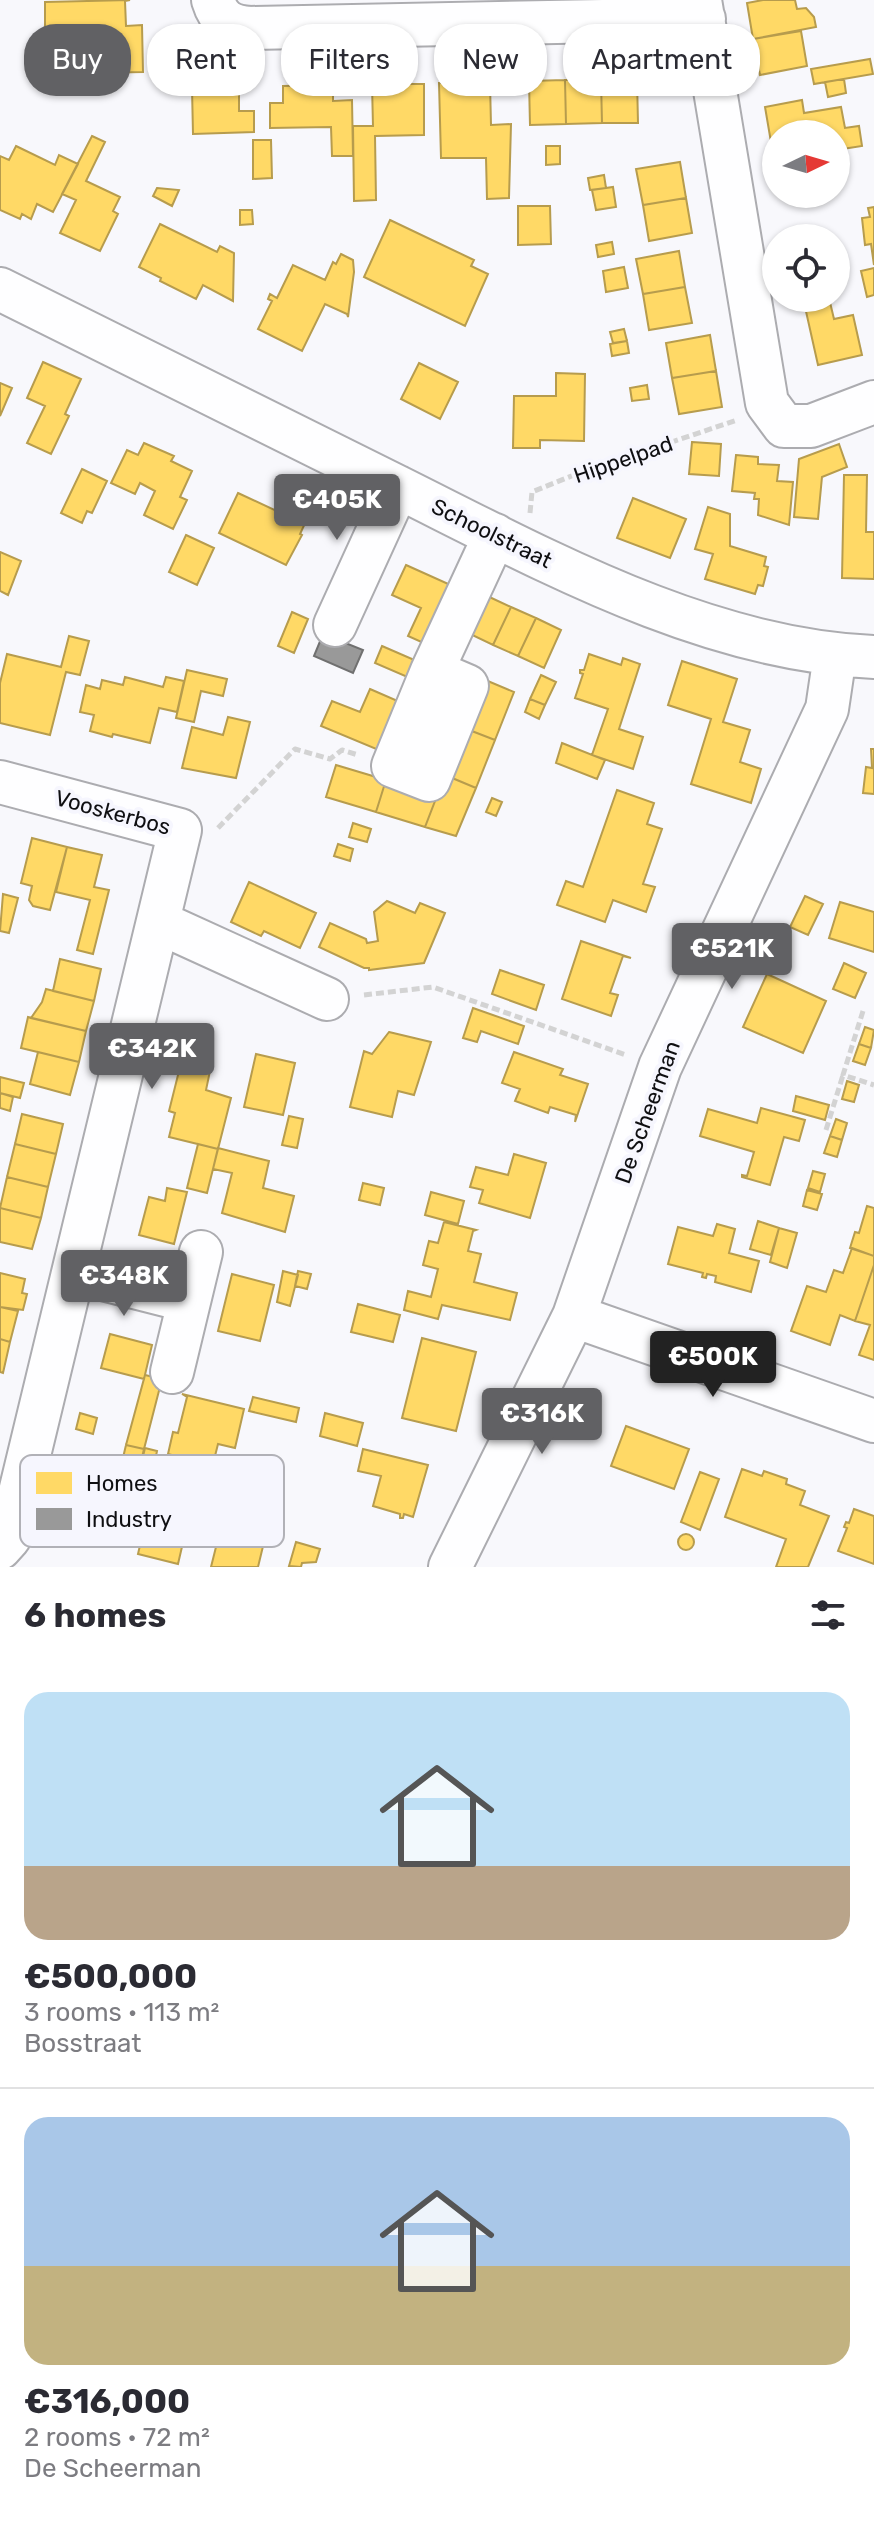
<!DOCTYPE html>
<meta charset="utf-8">
<style>
body{margin:0;font-family:Rubik,sans-serif;background:#f2f2f3;color:#2b2b33;height:100vh;display:flex;flex-direction:column;font-size:30px;white-space:nowrap}
*{box-sizing:border-box;margin:0}
p{font-size:26px;color:#7c7c81}
.icon{flex:none;width:44px;height:44px;fill:none;stroke:currentColor;stroke-width:2;stroke-linecap:round;stroke-linejoin:round}
.map{position:relative;height:1567px;overflow:hidden}
.side{display:flex;flex-direction:column;background:#fff;flex:1}
.side>*{flex:none}
.top-card{position:absolute;left:24px;top:24px;width:826px;height:72px;display:flex;gap:16px}
.needle{width:52px;rotate:85deg}
.tools{position:absolute;left:762px;top:120px;display:grid;gap:16px}
.tools a{display:grid;place-items:center;width:88px;height:88px;border-radius:50%;background:#fff;box-shadow:0 2px 6px #0004;font-size:40px}
.price{position:absolute;translate:-50% -68px;padding:0 18px;border-radius:8px;background:#616164;color:#fff;font-size:26px;line-height:52px;filter:drop-shadow(0 2px 4px #0008)}
.price::after{content:'';position:absolute;left:50%;top:48px;width:24px;height:18px;margin-left:-12px;background:inherit;clip-path:polygon(0 0,100% 0,50% 100%)}
.price.selected{background:#222;color:#fff}
ul{padding:0;list-style:none}
li{display:grid;align-content:center;gap:16px;height:424px;padding:0 24px}
li+li{border-top:2px solid #e1e1e2}
li span{display:grid;place-items:center;height:248px;border-radius:24px;color:#555}
li>.icon{margin-inline-start:auto}
span .icon{width:144px;height:144px;fill:#fffc;stroke-width:1}
li b{font-size:34px}
h2{display:flex;justify-content:space-between;align-items:center;height:96px;padding:0 24px;font-size:34px}
.tag{padding:0 28px;border-radius:32px;background:#fff;box-shadow:0 2px 6px #0004;font-size:28px;line-height:72px}
.tag.selected{background:#616164;color:#fff}
.map>svg:first-child{display:block}
</style>
<div class="map">
<svg width="874" height="1567" viewBox="0 0 874 1567">
<rect width="100%" height="100%" fill="#f8f8fc"/>
<path fill="#ffd966" stroke="#b79c4d" stroke-width="2" d="M130,0L125,1L126,26L142,25L143,72L92,73L91,37L45,30V2Z
M763,0H795L797,9L806,8L814,17L816,27L753,39L747,3Z
M801,31L807,66L760,75L753,39Z
M870,59L873,74L814,84L811,69Z
M637,79L638,123H602L601,80Z
M844,79L846,93L828,97L825,82Z
M565,80L566,124L530,125L529,81Z
M565,80H601L602,123L566,124Z
M439,83H490L491,125L511,124L509,198L487,199L486,158H441Z
M372,84H424V135L375,136L376,200L354,201L353,126H373Z
M333,85V101L352,100L353,156H332L331,127L270,128V103H283V86Z
M239,87V111H254V132L193,134L192,88Z
M802,100L804,113L841,107L845,128L859,126L862,146L836,150V134H776V148H772L765,107Z
M92,136L105,142L86,181L120,197L113,211L118,214L100,251L60,233L76,200L62,194Z
M253,140H271L272,178L253,179Z
M16,146L55,165L59,155L78,164L53,212L37,204L31,219L22,214L20,219L0,210V156L9,160Z
M546,146H560V164L546,165Z
M680,162L686,198L643,205L636,169Z
M604,175L606,188L590,190L588,178Z
M613,187L616,207L596,210L592,190Z
M157,188L179,190L172,206L153,196Z
M686,198L692,233L649,241L643,205Z
M518,206H550L551,244L518,245Z
M874,207V265L871,244L865,245L862,218L870,217L868,208Z
M240,210H252L253,224L240,225Z
M390,220L474,260L471,266L488,274L465,326L364,277Z
M160,224L217,252L220,246L234,253L233,301L203,285L196,299L160,281L161,278L139,267Z
M612,242L614,254L598,257L596,245Z
M679,251L685,287L643,294L636,259Z
M341,254L353,260L354,272L348,317L347,314L325,304L302,351L258,329L272,301L268,299L270,294L277,298L293,265L325,280L333,262L336,264Z
M624,267L628,288L606,292L603,271Z
M874,268V295L867,297L861,271Z
M685,287L692,323L649,330L643,294Z
M803,298H829L834,319L853,315L862,355L818,365Z
M624,329L627,341L613,343L610,332Z
M710,335L716,371L672,378L666,343Z
M627,341L629,353L612,356L610,344Z
M43,362L81,379L65,414L69,416L51,454L27,443L45,406L27,398Z
M419,363L458,382L440,419L401,399Z
M716,371L722,407L679,414L672,378Z
M556,373L585,374L584,441L540,440V448H513L514,396H556Z
M0,383L12,388L0,416Z
M647,385L649,399L632,401L630,388Z
M692,442L721,444L719,476L689,474Z
M144,443L174,456L171,461L192,471L180,497L187,500L173,529L144,515L155,491L140,483L135,494L111,483L127,450L138,455Z
M839,444L847,467L822,477L818,519L794,517L799,459Z
M736,455L758,457V464L779,465L777,481L793,482L789,525L758,515L759,499H754L755,493L732,491Z
M82,469L107,481L92,513L87,511L82,523L61,513Z
M844,475H867L866,532H874V579L842,578Z
M238,493L281,513L284,508L307,519L300,534L302,535L286,565L219,533Z
M633,498L686,519L670,558L617,538Z
M708,507L730,514V546L766,557L764,566L768,567L763,586L758,585L755,594L705,579L713,554L695,549Z
M186,535L214,548L197,585L169,572Z
M0,552L21,561L8,595L0,591Z
M406,565L455,587L428,645L408,636L421,608L392,595Z
M483,594L511,607L493,645L466,632Z
M511,607L536,618L518,656L493,645Z
M292,612L308,619L294,653L278,646Z
M536,618L561,630L544,668L518,656Z
M69,636L89,641L80,675L66,672L50,735L0,723V683L7,654L61,667Z
M382,646L419,662L412,679L375,663Z
M589,654L621,665L623,658L640,664L619,729L643,737L633,769L592,755L608,709L575,698L583,674L580,673V670H584Z
M682,661L737,679L723,722L750,730L740,762L761,769L751,803L691,784L711,719L668,705Z
M187,670L227,679L223,696L201,691L194,722L176,718Z
M541,675L556,682L545,705L530,699Z
M125,677L163,687L166,677L184,681L177,712L159,708L150,743L113,734L112,737L90,731L94,715L80,712L86,685L100,689L102,680L123,685Z
M483,679L514,692L495,740L464,728Z
M370,689L400,702L381,751L321,726L332,701L360,712Z
M530,699L545,705L539,719L525,712Z
M228,717L250,722L236,778L182,768L192,727L223,735Z
M464,728L495,740L476,788L445,775Z
M562,743L605,760L597,779L556,763Z
M871,749H874V794L863,793L866,767L872,768Z
M336,765L386,780L376,812L326,797Z
M445,775L476,788L456,836L425,827Z
M386,780L437,796L425,827L376,812Z
M617,790L654,803L647,824L662,829L643,884L655,887L646,912L613,900L605,922L557,905L566,881L583,887Z
M492,798L502,802L496,816L486,812Z
M353,823L371,829L367,842L349,837Z
M32,838L67,847L50,910L33,906L29,900L32,886L21,883Z
M338,844L353,849L350,861L334,856Z
M67,847L102,855L94,887L109,890L93,954L77,950L90,900L56,892Z
M249,882L316,913L300,948L264,931L261,936L231,922Z
M3,894L18,898L9,933L0,931Z
M805,896L823,904L808,935L790,927Z
M387,901L415,913L420,903L445,913L424,963L369,970V968H364L319,947L330,923L366,939L367,943L378,941L374,912Z
M840,902L874,912V952L829,938Z
M581,941L631,958L623,956L610,993L618,995L611,1016L562,999Z
M60,959L101,969L94,1001L53,991Z
M844,963L866,973L855,998L833,989Z
M500,970L544,985L536,1010L492,994Z
M767,974L826,1001L803,1053L743,1027Z
M46,989L94,1001L86,1031L31,1018L42,1002Z
M473,1008L524,1026L518,1044L481,1031L477,1042L463,1038Z
M28,1017L86,1031L79,1062L21,1048Z
M865,1027L874,1030L871,1048L859,1044Z
M389,1032L431,1042L414,1095L398,1091L392,1117L350,1107L364,1051L372,1054Z
M859,1044L871,1048L865,1065L853,1061Z
M38,1052L79,1062L70,1095L30,1084Z
M514,1052L563,1069L560,1075L588,1084L575,1122L576,1115L550,1107L548,1113L515,1101L520,1089L502,1083Z
M256,1054L295,1063L283,1115L244,1107Z
M181,1063L210,1071L206,1090L231,1098L218,1149L169,1137L175,1113L169,1111Z
M0,1077L24,1083L20,1098L0,1093Z
M847,1081L859,1085L854,1102L842,1099Z
M0,1093L13,1097L10,1111L0,1108Z
M796,1096L829,1105L825,1120L793,1111Z
M761,1108L805,1120L799,1141L784,1137L770,1185L742,1177V1175L747,1176L754,1152L700,1136L708,1109L757,1123Z
M22,1114L63,1124L56,1154L15,1144Z
M289,1116L303,1119L297,1148L282,1145Z
M836,1119L847,1123L842,1140L830,1136Z
M830,1136L842,1140L837,1157L824,1153Z
M15,1144L56,1154L48,1187L7,1177Z
M198,1144L218,1149L207,1193L187,1188Z
M218,1148L269,1161L263,1188L294,1196L285,1232L222,1213L232,1173L213,1169Z
M514,1154L546,1163L530,1218L479,1203L483,1190L470,1187L476,1167L508,1175Z
M813,1171L825,1174L820,1192L808,1188Z
M7,1177L48,1187L41,1218L0,1208Z
M363,1183L384,1188L380,1205L359,1200Z
M167,1188L187,1192L174,1244L139,1235L149,1197L165,1201Z
M807,1190L822,1194L817,1210L803,1206Z
M431,1192L464,1201L458,1224L425,1215Z
M867,1206L874,1208V1256L850,1248L855,1232L859,1233Z
M0,1208L41,1218L32,1249L0,1242Z
M758,1221L779,1228L771,1255L750,1249Z
M444,1222L476,1230L473,1231L468,1251L481,1254L474,1282L517,1293L510,1320L442,1305L438,1319L404,1310L408,1291L431,1297L438,1269L423,1265L429,1241L438,1243Z
M717,1224L735,1229L729,1253L759,1261L751,1292L715,1282L716,1276L707,1274L706,1278L702,1277L703,1273L668,1264L678,1227L713,1236Z
M779,1228L797,1233L787,1268L770,1262Z
M852,1248L874,1256V1265L855,1321L840,1315L830,1345L791,1331L807,1286L826,1292L834,1270L843,1273Z
M874,1265V1360L859,1355L870,1325L855,1321Z
M283,1271L298,1275L290,1306L277,1302Z
M298,1271L311,1274L307,1289L295,1286Z
M0,1273L25,1279L22,1293L27,1294L23,1310L0,1307Z
M232,1274L274,1285L260,1341L218,1331Z
M358,1304L400,1315L393,1342L351,1332Z
M0,1307L18,1311L10,1342L0,1339Z
M110,1334L152,1345L144,1379L101,1368Z
M422,1338L476,1352L456,1431L402,1418Z
M0,1339L10,1342L3,1373L0,1372Z
M145,1375L162,1379L144,1449L126,1445Z
M182,1394L244,1409L235,1448L218,1444L213,1464L218,1467L168,1454L173,1432L178,1433L187,1397Z
M253,1397L299,1408L296,1422L249,1411Z
M80,1413L97,1418L93,1434L76,1429Z
M325,1413L363,1423L357,1446L320,1436Z
M626,1426L689,1449L674,1489L611,1466Z
M126,1445L144,1449L136,1483L118,1479Z
M145,1448L157,1451L147,1500L133,1497Z
M363,1449L428,1465L413,1517L404,1514L403,1518H400V1514L373,1506L381,1476L358,1471Z
M742,1469L762,1476L764,1471L787,1479L786,1484L805,1491L800,1505L829,1516L808,1567H776L786,1539L725,1517Z
M700,1472L719,1479L700,1530L681,1522Z
M133,1497L151,1501L147,1520L165,1525L170,1503L191,1508L178,1564L138,1554L141,1541L123,1537Z
M854,1509L874,1516V1564L838,1551L847,1528L844,1527L846,1522L849,1523Z
M221,1527L265,1538L258,1567H211Z
M678 1542a8 8 0 1 1 16 0a8 8 0 1 1-16 0Z
M296,1542L320,1549L316,1562L302,1563L301,1567L289,1566Z"/>
<path fill="#999" stroke="#707070" stroke-width="2" d="M323,634L363,650L353,673L314,656Z"/>
<g fill="none" stroke-linecap="round" stroke-linejoin="round">
<g stroke="#acacb0" stroke-width="46">
<path id="street" d="M213,0C219,20 229,26 249,28L704,19
M700,0L767,403L784,426H811L874,402
M0,289C131,354 261,419 392,484C541,558 704,650 874,657
M335,625L398,487
M432,671L467,686L429,780L393,766L432,671L495,535
M0,782L180,830L9,1538L0,1548
M158,922L327,999
M75,1272L189,1301
M574,1316L874,1421
M172,1372L201,1252
M450,1567L574,1316L660,1067L827,709L835,655"/>
</g>
<path stroke="#d3d3d3" stroke-width="5" stroke-dasharray="8 4" stroke-linecap="butt" d="M530,513L532,492L574,475L737,420
M218,828L295,749L330,759L342,750L358,755
M364,995L433,987L626,1055
M863,1011L843,1075L874,1085
M826,1130L843,1075"/>
<use href="#street" stroke="#fefeff" stroke-width="42"/>
</g>
<g text-anchor="middle" stroke-width="8" stroke-linejoin="round" paint-order="stroke">
<g font-size="22" fill="#0f0f12" stroke="#f6f6fe">
<text transform="translate(623 459) rotate(-19)" y="8">Hippelpad</text>
<text transform="translate(492 533) rotate(26)" y="8">Schoolstraat</text>
<text transform="translate(113 812) rotate(15)" y="8">Vooskerbos</text>
<text transform="translate(647 1112) rotate(-70)" y="8">De Scheerman</text>
</g>
</g>
<rect x="20" y="1455" width="264" height="92" rx="12" fill="#f6f6fe" stroke="#b1b1b7" stroke-width="2"/>
<rect x="36" y="1472" width="36" height="22" fill="#ffd966"/>
<rect x="36" y="1508" width="36" height="22" fill="#999"/>
<g font-size="22" fill="#0f0f12">
<text x="86" y="1491">Homes</text>
<text x="86" y="1527">Industry</text>
</g>
</svg>
<div class="tools">
<a><svg class="needle" viewBox="-14 -14 28 28"><path d="M0-13l5 13h-10z" fill="#e53935"/><path d="M0 13l5-13h-10z" fill="#7c7c81"/></svg></a>
<a><svg class="icon" aria-label="locate" viewBox="0 0 24 24"><circle cx="12" cy="12" r="6"/><path d="M12 2v4M12 18v4M2 12h4M18 12h4"/></svg></a>
</div>
<b class="price" style="left:337px;top:542px">€405K</b>
<b class="price" style="left:732px;top:991px">€521K</b>
<b class="price" style="left:152px;top:1091px">€342K</b>
<b class="price" style="left:124px;top:1318px">€348K</b>
<b class="price selected" style="left:713px;top:1399px">€500K</b>
<b class="price" style="left:542px;top:1456px">€316K</b>
<div class="top-card">
<a class="tag selected">Buy</a>
<a class="tag">Rent</a>
<a class="tag">Filters</a>
<a class="tag">New</a>
<a class="tag">Apartment</a>
</div>
</div>
<section class="side">
<h2>6 homes<svg class="icon" aria-label="filters" viewBox="0 0 24 24"><path d="M4 7h16M4 17h16"/><circle cx="9" cy="7" r="2"/><circle cx="15" cy="17" r="2"/></svg></h2>
<ul>
<li><span style="background:linear-gradient(#bfe0f5 70%,#b9a48a 0)"><svg class="icon" aria-label="home" viewBox="0 0 24 24"><path d="M3 11l9-7 9 7M6 9v11h12V9"/></svg></span><div><b>€500,000</b><p>3 rooms · 113 m²</p><p>Bosstraat</p></div></li>
<li><span style="background:linear-gradient(#a9c7e8 60%,#c2b280 0)"><svg class="icon" aria-label="home" viewBox="0 0 24 24"><path d="M3 11l9-7 9 7M6 9v11h12V9"/></svg></span><div><b>€316,000</b><p>2 rooms · 72 m²</p><p>De Scheerman</p></div></li>
</ul>
</section>
